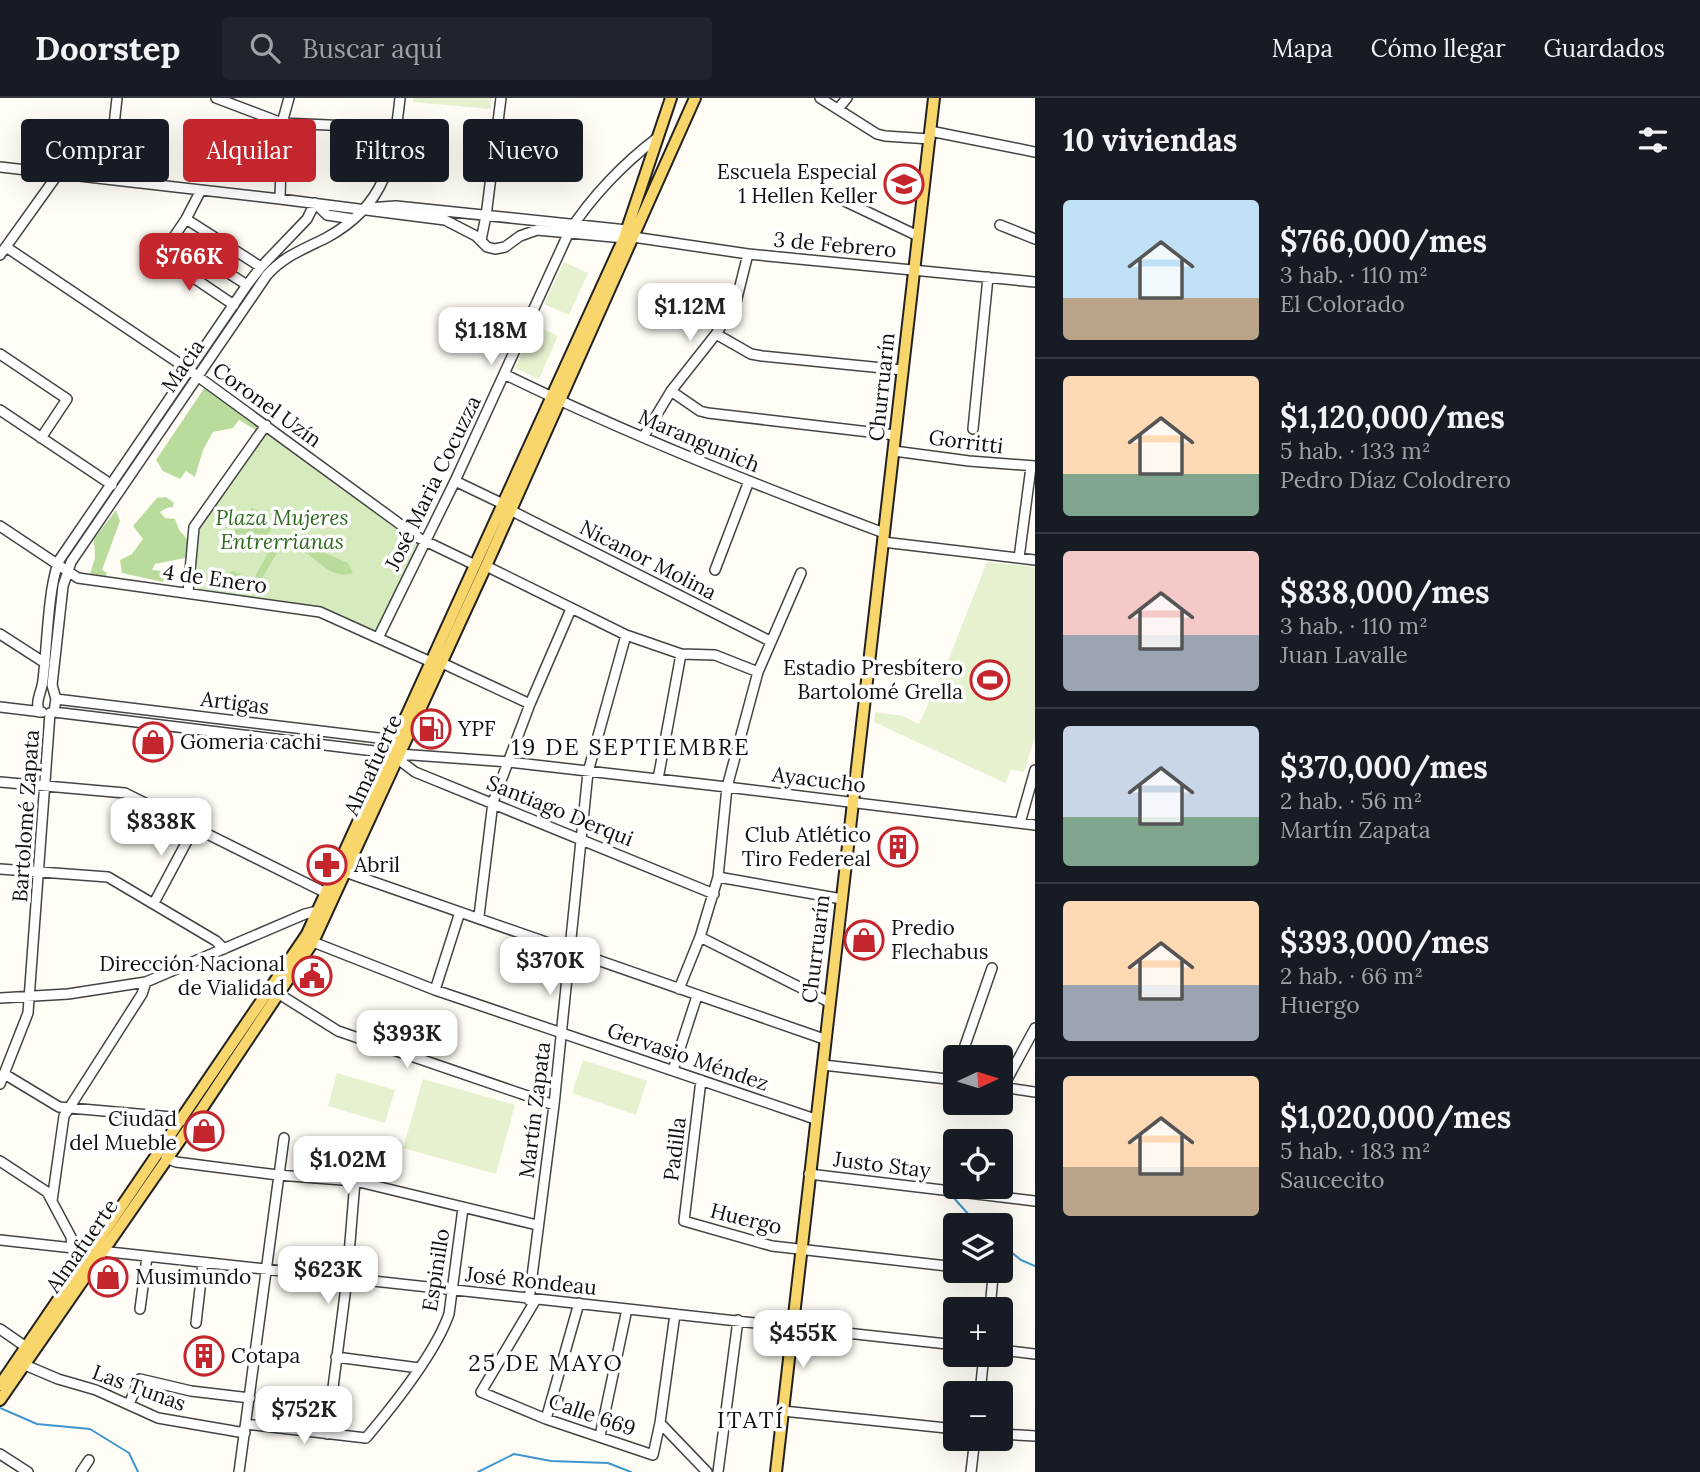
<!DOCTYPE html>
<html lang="es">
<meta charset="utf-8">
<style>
body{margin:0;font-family:Lora,serif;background:#20242c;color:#f1f3f6;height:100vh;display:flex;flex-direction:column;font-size:26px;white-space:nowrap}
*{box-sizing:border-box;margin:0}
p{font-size:23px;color:#9ea1a6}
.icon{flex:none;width:38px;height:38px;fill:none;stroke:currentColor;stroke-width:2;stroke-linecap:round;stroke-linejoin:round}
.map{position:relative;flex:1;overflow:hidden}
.side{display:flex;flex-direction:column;background:#171b24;width:665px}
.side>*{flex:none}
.top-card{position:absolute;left:21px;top:21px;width:665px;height:63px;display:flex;gap:14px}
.needle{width:46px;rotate:86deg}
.fabs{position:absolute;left:943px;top:947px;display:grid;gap:14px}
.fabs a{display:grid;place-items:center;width:70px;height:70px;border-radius:7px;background:#171b24;box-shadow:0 7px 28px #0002;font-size:35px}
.price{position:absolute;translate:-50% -60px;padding:0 16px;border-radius:14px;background:#fff;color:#222;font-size:23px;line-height:46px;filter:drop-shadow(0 2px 4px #0008)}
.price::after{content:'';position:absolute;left:50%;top:42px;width:21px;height:16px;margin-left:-10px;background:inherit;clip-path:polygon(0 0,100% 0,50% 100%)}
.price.selected{background:#c4262e;color:#fff}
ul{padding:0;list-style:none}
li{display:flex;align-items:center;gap:21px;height:175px;padding:0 28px}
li+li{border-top:2px solid #363941}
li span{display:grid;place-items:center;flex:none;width:196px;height:140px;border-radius:7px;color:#555}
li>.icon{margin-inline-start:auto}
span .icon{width:84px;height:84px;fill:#fffc;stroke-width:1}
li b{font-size:30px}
h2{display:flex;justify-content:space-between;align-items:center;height:84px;padding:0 28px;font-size:30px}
.chip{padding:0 24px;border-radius:7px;background:#171b24;box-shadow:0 7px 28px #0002;font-size:24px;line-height:63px}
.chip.selected{background:#c4262e;color:#fff}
header{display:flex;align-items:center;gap:42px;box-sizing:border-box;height:98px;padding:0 35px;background:#171b24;border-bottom:2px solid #363941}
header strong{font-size:33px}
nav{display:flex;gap:38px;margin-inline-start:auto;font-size:24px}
.search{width:490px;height:63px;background:#20242c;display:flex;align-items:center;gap:18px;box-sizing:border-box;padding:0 24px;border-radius:7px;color:#9ea1a6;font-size:26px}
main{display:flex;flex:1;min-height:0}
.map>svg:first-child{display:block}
</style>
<header>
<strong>Doorstep</strong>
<div class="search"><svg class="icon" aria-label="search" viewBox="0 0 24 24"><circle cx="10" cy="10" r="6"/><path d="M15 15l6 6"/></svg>Buscar aquí</div>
<nav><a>Mapa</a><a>Cómo llegar</a><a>Guardados</a></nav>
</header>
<main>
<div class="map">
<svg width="1035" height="1374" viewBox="0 0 1035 1374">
<rect width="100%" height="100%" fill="#fffdf5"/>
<path fill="#d5ebbd" d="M265,335L270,336L418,446L377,533L318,509L193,490L196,434Z"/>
<path fill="#b9dc9c" d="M205,289L261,328L256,332L239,322L233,330L213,334L203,352L195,379L186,373L180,381L163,373L156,362Z
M166,399L174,405L173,409L167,410L160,414L165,420L175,421L179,432L188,442L185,460L155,466L152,472L164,473L169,482L163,484L122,475L120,462L132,456L143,441L133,428L157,400Z
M252,410C262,414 269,419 272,430L268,437H244L233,444L230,442L242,419Z
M116,412L120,423L102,472L107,475L106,478L90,476L95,460L94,441Z
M287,439L348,465L353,475C331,482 320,463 303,453C298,450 292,449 287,447L278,453L254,494L240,486L221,487L224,478L233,473L253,482L274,444Z"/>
<path fill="#e6f2cf" d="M413,0H491V11L413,4Z
M564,164L588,175L569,217L544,206Z
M534,227L558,238L539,281L515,270Z
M987,464L1035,469V639L1024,674L1011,672L1005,685L874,624L875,614L903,618L919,626L947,565Z
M583,962L647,983L636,1017L572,995Z
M337,975L395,992L385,1025L328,1008Z
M423,981L515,1007L496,1076L403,1050Z"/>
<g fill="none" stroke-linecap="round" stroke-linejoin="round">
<path stroke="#3f96cf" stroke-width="2" d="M953,1099L978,1127
M1001,1146L1021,1162L1035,1168
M0,1310L37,1326L90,1331L129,1355L138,1374
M478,1374L514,1356L551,1363L608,1365L631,1374"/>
<g stroke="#444" stroke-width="12">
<path id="minor" d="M216,0L282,25L397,30
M820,0L877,36L885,38L930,41
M838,11L847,0
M930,33L1035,54
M0,69L280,101L445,122L476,138L487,149L495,151L505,149L520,138L537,132L624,140L633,139L748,156L1035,184
M108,81L117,0
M836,99L918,138
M280,101L282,25L289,0
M315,105L327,117L353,121
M367,110L396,108L627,132L630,135
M186,121L261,169
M1000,127L1035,141
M174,140L247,187
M481,142L486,118L501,0
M6,149L189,272L419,440L475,467
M148,149L234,207
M0,157L58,76
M161,158L186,121L201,92
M716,236L751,256L762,258L903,272
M0,256L67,301L41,340
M504,276C627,336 756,387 884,435
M671,293L700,313L708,315L895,337
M0,312L112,387
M973,331L988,179
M644,338L671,293L716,236L736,204L748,156
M894,353L969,363L1035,368
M455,383L503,406
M510,412L770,543
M0,428L78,480L320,514L431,564
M883,444L1035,462
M1019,460L1031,369
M486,468L626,537L681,556L715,557L758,574
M715,472L749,383
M188,495L194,429L266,327
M0,536L45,565
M378,540L455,383L569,134C591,99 624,65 657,40
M442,565L530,606
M56,601L395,642L403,665L415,674L714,796
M0,609L42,614
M39,614C35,601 42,594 43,582C47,552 48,485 60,461L247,187L261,169L307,121L315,105
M54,614L399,656L509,664L727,689L1035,727
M50,615L54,614L56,601L52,587L63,488L71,464L267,177C284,158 304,151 326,140C387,107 393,63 400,0
M658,681L681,556
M0,684L125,695L326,795
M1020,725L1035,672
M0,771L108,779L216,843L224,851
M345,774L824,941
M718,779L842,801
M154,805L194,730
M479,818L493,704L530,606L571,511
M700,839L829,904
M313,844L435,892L815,1021
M679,891L700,839L718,779L727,689L758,574L801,475
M435,892L460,814
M279,896L338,933L554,1007
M0,900L68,896L146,884L305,816L318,813
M961,959L992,870
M823,967L956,982
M673,972L697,898
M6,977L59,1009L172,1019L181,1023
M701,982L684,1123L772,1148L956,1169
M0,986L28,915L50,615
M1001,989L1035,994
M1003,989L1035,930
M166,1060L176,1064L278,1077L355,1083L537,1127
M0,1063L47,1094L71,1139L72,1150
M809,1076L1035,1103
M52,1103L64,1018L142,896L146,884
M0,1142L956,1247
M529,1202L554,1007L588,674L626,537
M535,1203L481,1294L546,1321L653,1357L660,1325L675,1216
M140,1211L147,1159
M990,1211L993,1178L990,1172
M196,1225L203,1165
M0,1231L26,1249
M1001,1252L1035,1256
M336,1259L419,1270
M25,1267L58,1281L96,1292L158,1320L245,1335
M980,1295L984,1256
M129,1306L140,1281L191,1293L250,1300
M783,1313L956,1331
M546,1321L579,1205
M660,1325L707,1374
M246,1326L366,1340C393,1308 435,1256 449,1216L463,1110
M327,1336L347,1181L355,1083
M1001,1336L1035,1338
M600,1338L627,1211
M0,1356L28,1374
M81,1374L89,1362
M239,1374L284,1040
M718,1374L738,1222
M971,1374L975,1340"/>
</g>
<g stroke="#222" stroke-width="14">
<path id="major" d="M0,1287L307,836L624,140L671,0
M0,1302L203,1009L313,844L486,468L695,0
M776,1374L934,0"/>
</g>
<use href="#minor" stroke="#fff" stroke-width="9"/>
<use href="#major" stroke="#f9d66b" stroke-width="10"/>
</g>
<defs>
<g id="school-ring" transform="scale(2.0125)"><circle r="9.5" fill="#fff" stroke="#c4262e" stroke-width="1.5"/><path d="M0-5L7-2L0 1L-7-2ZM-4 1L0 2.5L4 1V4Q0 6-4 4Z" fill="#c4262e"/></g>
<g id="stadium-ring" transform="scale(2.0125)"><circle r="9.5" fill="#fff" stroke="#c4262e" stroke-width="1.5"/><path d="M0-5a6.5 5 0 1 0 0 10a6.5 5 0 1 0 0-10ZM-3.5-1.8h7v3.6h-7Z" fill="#c4262e"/></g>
<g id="fuel-ring" transform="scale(2.0125)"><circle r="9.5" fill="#fff" stroke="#c4262e" stroke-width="1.5"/><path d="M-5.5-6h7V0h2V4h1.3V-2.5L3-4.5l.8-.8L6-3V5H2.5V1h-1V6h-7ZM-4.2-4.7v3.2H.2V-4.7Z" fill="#c4262e"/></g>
<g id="shop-ring" transform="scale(2.0125)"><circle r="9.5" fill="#fff" stroke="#c4262e" stroke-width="1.5"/><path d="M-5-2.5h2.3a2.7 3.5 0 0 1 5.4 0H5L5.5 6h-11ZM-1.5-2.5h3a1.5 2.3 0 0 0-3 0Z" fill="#c4262e"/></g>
<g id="building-ring" transform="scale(2.0125)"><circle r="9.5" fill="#fff" stroke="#c4262e" stroke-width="1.5"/><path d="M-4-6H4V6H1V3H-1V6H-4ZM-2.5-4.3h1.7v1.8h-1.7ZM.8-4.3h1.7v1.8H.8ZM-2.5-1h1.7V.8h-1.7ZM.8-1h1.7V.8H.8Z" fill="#c4262e"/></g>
<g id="pharmacy-ring" transform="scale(2.0125)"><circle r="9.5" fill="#fff" stroke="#c4262e" stroke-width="1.5"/><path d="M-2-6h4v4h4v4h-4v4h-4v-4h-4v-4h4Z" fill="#c4262e"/></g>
<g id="civic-ring" transform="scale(2.0125)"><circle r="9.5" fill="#fff" stroke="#c4262e" stroke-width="1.5"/><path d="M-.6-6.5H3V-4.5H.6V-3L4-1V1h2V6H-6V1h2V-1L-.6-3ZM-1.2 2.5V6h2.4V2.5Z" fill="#c4262e"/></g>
</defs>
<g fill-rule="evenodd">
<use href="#school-ring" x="904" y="86"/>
<use href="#stadium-ring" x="990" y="582"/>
<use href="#fuel-ring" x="431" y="631"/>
<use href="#shop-ring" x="153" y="644"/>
<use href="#building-ring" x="898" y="749"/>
<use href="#pharmacy-ring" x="327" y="767"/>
<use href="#shop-ring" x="864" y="842"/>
<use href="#civic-ring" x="312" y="878"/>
<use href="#shop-ring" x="204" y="1033"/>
<use href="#shop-ring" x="108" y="1179"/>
<use href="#building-ring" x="204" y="1258"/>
</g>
<g text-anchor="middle" stroke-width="7" stroke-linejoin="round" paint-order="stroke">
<g font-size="21" fill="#111" stroke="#fff" text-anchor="start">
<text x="877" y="81" text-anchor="end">Escuela Especial<tspan x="877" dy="24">1 Hellen Keller</tspan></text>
<text x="963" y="577" text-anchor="end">Estadio Presbítero<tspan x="963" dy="24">Bartolomé Grella</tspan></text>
<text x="458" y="638">YPF</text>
<text x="180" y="651">Gomeria cachi</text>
<text x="871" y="744" text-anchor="end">Club Atlético<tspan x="871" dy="24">Tiro Federeal</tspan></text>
<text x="354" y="774">Abril</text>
<text x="891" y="837">Predio<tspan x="891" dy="24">Flechabus</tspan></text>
<text x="285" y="873" text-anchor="end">Dirección Nacional<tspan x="285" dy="24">de Vialidad</tspan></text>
<text x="177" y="1028" text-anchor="end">Ciudad<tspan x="177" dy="24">del Mueble</tspan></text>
<text x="135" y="1186">Musimundo</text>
<text x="231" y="1265">Cotapa</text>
</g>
<g font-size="21" fill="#111" stroke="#fff">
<text transform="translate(835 147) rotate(5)" y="7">3 de Febrero</text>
<text transform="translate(183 268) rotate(-56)" y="7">Macia</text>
<text transform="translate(882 289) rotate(-84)" y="7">Churruarín</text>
<text transform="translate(267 307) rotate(36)" y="7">Coronel Uzín</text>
<text transform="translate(699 343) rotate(23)" y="7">Marangunich</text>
<text transform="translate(966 344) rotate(7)" y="7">Gorritti</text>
<text transform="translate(433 385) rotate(-64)" y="7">José Maria Cocuzza</text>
<text transform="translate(648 462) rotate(27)" y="7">Nicanor Molina</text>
<text transform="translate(215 481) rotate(8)" y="7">4 de Enero</text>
<text transform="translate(235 605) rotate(7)" y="7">Artigas</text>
<text transform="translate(373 667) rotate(-65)" y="7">Almafuerte</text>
<text transform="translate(819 682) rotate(7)" y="7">Ayacucho</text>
<text transform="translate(560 713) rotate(22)" y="7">Santiago Derqui</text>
<text transform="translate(26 718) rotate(-86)" y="7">Bartolomé Zapata</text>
<text transform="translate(816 851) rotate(-83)" y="7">Churruarín</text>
<text transform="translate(688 959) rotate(19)" y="7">Gervasio Méndez</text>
<text transform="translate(535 1012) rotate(-83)" y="7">Martín Zapata</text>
<text transform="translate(675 1051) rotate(-83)" y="7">Padilla</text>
<text transform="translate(882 1067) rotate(7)" y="7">Justo Stay</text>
<text transform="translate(746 1121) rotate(14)" y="7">Huergo</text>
<text transform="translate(82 1148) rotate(-55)" y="7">Almafuerte</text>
<text transform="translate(436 1172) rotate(-81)" y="7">Espinillo</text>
<text transform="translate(531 1183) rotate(6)" y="7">José Rondeau</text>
<text transform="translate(139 1290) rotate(20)" y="7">Las Tunas</text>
<text transform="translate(592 1317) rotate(19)" y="7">Calle 669</text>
</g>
<g font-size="21" font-style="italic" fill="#2f6b1f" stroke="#fff">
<text x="282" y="427">Plaza Mujeres<tspan x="282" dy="24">Entrerrianas</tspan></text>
</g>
<g font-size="23" letter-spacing="2" fill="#111" stroke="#fff">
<text x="631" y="657">19 DE SEPTIEMBRE</text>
<text x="546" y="1273">25 DE MAYO</text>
<text x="751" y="1330">ITATÍ</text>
</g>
</g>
</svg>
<div class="fabs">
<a><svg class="needle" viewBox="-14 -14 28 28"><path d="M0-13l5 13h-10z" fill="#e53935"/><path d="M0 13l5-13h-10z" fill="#9ea1a6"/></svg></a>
<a><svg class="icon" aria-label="locate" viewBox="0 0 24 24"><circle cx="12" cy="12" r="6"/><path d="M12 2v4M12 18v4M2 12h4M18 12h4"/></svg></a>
<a><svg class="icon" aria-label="layers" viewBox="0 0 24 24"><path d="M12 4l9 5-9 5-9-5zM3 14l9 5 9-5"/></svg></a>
<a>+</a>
<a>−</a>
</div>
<b class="price selected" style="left:189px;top:195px">$766K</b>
<b class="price" style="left:690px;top:245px">$1.12M</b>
<b class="price" style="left:491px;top:269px">$1.18M</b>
<b class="price" style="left:161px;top:760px">$838K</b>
<b class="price" style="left:550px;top:899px">$370K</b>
<b class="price" style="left:407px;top:972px">$393K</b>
<b class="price" style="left:348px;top:1098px">$1.02M</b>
<b class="price" style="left:328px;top:1208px">$623K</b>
<b class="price" style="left:803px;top:1272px">$455K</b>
<b class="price" style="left:304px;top:1348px">$752K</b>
<div class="top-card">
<a class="chip">Comprar</a>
<a class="chip selected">Alquilar</a>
<a class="chip">Filtros</a>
<a class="chip">Nuevo</a>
</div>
</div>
<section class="side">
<h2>10 viviendas<svg class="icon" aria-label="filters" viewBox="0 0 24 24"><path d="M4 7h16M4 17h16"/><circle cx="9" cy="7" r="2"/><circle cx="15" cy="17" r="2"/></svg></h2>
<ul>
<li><span style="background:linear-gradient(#bfe0f5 70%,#b9a48a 0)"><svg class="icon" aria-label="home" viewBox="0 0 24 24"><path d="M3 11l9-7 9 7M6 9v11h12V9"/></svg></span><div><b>$766,000/mes</b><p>3 hab. · 110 m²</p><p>El Colorado</p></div></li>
<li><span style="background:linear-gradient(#ffd9b3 70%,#7fa58c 0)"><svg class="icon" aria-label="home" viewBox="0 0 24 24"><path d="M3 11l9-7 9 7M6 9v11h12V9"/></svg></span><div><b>$1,120,000/mes</b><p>5 hab. · 133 m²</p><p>Pedro Díaz Colodrero</p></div></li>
<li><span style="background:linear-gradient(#f6c9c9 60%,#9aa5b1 0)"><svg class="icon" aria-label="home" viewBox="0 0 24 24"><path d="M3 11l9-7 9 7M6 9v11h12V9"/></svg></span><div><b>$838,000/mes</b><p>3 hab. · 110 m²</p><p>Juan Lavalle</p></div></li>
<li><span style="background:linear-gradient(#c9d6e8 65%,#7fa58c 0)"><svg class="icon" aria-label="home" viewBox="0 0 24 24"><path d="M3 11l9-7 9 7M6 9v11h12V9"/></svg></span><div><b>$370,000/mes</b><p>2 hab. · 56 m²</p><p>Martín Zapata</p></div></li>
<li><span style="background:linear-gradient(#ffd9b3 60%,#9aa5b1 0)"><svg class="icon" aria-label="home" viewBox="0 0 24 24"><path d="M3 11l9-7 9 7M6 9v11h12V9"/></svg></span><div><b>$393,000/mes</b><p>2 hab. · 66 m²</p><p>Huergo</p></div></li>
<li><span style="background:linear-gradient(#ffd9b3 65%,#b9a48a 0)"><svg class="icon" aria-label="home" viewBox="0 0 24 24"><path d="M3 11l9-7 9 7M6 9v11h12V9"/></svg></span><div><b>$1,020,000/mes</b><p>5 hab. · 183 m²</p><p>Saucecito</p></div></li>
</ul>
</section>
</main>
